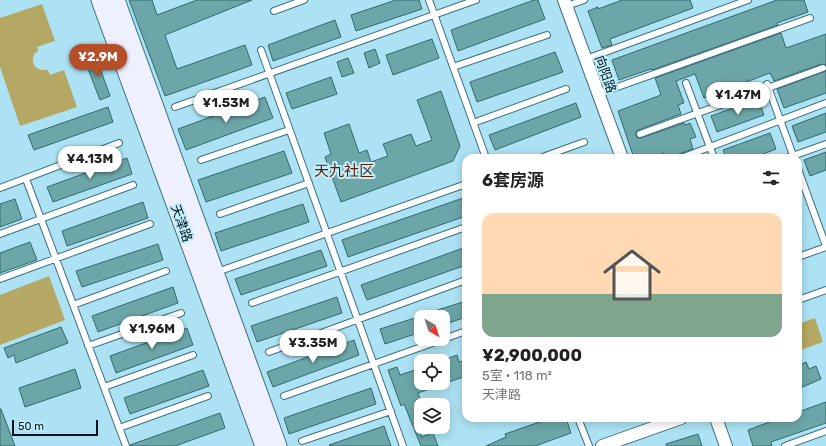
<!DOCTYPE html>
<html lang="zh">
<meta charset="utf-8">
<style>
body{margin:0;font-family:Rubik,"Noto Sans SC",sans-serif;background:#f6f6f6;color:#222;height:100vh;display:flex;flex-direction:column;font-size:15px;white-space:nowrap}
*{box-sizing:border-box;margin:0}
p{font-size:13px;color:#767676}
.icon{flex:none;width:22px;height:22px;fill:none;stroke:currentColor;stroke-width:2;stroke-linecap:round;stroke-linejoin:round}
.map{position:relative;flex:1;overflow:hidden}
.side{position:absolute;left:462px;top:154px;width:340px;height:268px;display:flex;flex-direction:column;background:#fff;border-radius:12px;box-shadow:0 2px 10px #0003}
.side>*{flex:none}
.needle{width:26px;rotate:141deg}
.fabs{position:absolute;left:414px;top:310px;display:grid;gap:8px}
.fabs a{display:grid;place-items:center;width:36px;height:36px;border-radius:8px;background:#fff;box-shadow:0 2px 10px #0003;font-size:20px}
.scale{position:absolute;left:12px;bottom:10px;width:86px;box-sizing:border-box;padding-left:4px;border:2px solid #01151b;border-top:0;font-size:11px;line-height:14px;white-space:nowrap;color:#01151b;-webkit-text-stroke:3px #c3edfb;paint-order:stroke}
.price{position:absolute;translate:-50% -34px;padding:0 9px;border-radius:14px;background:#fff;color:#222;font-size:13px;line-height:26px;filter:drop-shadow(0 1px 2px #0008)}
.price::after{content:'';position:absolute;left:50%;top:24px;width:12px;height:9px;margin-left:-6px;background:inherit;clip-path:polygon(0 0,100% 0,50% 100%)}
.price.selected{background:#b64e29;color:#fff}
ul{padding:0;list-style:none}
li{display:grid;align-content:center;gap:8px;height:212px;padding:0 20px}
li+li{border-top:1px solid #e0e0e0}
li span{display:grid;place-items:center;height:124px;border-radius:12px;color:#555}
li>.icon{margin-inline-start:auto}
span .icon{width:72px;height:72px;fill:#fffc;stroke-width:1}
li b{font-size:17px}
h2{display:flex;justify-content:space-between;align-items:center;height:48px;padding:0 20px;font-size:17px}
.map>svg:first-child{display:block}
</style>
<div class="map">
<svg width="826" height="446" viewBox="0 0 826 446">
<rect width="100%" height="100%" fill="#ace2f3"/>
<path fill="#b5a864" d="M42,4L55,41L37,47L38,51L34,54C30,66 37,71 48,70L50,75L64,70L77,107L20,126L0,67V18Z
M49,276L65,320L0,345V295Z
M815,318L823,342L798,351V324Z"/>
<path fill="#6ca6a8" stroke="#326b6e" d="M129,0H152L157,15L197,0H252L165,35L177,69L245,45L252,65L165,96Z
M396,0H419L422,9L356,31L351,15Z
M534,0H538L545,19L458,51L451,30Z
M622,0H690L693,8L610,39L612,45L602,48L588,11L598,7V9Z
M777,0H804L808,12L777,23L778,25L652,70L651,69L619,80L612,60Z
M335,20L341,37L273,61L268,45Z
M781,33L786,48L826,34V65L821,64L774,81L770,73L704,98L695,74L676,81L684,103L678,105L681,114L638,130L636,131V135L637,138H641L684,123L685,125L690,123L696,137L690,139L693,149L679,154L677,158H665L664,153L652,158H634L618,111L661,95L655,78Z
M432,39L439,58L393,75L386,55Z
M375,49L380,63L369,68L364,53Z
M555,52L563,72L477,102L470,82Z
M96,57L110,96L100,100L85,61Z
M348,58L354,73L342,77L337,62Z
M826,71V93L784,108L777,89Z
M331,77L337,94L292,109L286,93Z
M441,91L460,146L453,161L341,202L325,157L331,154L324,133L349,124L359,153L367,150L371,162L388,156L383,144L411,134L416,146L432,140L417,100Z
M265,97L273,118L186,150L178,129Z
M758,99L764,115L717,132L711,116Z
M576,103L581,117L495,150L489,135Z
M108,107L113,122L34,150L28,135Z
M826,113V132L798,142L792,126Z
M770,133L776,149L753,158H726L723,150Z
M284,151L292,173L206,202L198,180Z
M826,152V170L810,176L804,160Z
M127,158L132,174L53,202L47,187Z
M466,197V216L348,257L342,240Z
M15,199L22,219L0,227V204Z
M143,202L148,218L67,246L62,231Z
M303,204L309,222L221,251L215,233Z
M30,242L37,260L0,273V253Z
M158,244L163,260L82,287L76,271Z
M466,247V265L367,300L361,285Z
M321,250L327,266L241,295L235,279Z
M173,287L178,303L98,332L92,316Z
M337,297L342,313L257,342L251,326Z
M466,301V317L443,325V317H422V315Z
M421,316V332L385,344L380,329Z
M61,327L68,343L16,363L14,355L8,358L4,348Z
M187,328L193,345L116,373L110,356Z
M354,340L359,355L273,387L267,372Z
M457,355L459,362L466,360V376L443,384V360Z
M806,362L809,369L816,366L821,379L798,389V366Z
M397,367L400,375L421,368V383H443V384L418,393L420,399L415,400L421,416V437L433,433L438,446H421L404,404L401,406L388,370Z
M75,369L81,388L25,407L19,388Z
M203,370L209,386L130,414L124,398Z
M371,388L376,404L289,434L284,418Z
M826,402V423L771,442L772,446H753L748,430L780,418H798V412Z
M0,409H1L15,446H0Z
M220,413L225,428L175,446H131L130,445Z
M551,418H566L571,433L535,446H486L506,437L505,434Z
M384,426L391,446H330L329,445Z
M698,434L702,446H666V444Z"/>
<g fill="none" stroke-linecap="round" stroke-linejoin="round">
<g stroke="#3d707f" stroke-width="8">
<path id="lane" d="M429,0L486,158
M567,6L584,0
M274,11L304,0
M261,50L403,446
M586,59L748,0
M453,67L547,35
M686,83L714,158
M767,84L794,158
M598,94L810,18
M175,107L476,0
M473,123L566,89
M640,134L823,68
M540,158L584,142
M681,158L826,103
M787,158L826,144
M201,160L289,130
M798,169L826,246
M26,179L126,446
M0,188L119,143
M220,214L309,183
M0,234L133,185
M798,257L826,247
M217,272L466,184
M0,279L150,224
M798,300L826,290
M252,303L466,227
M73,305L166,271
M88,346L181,313
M269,352L466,280
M104,387L193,355
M284,396L466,331
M578,418L589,446
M119,428L208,396
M302,441L391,411
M785,446L826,431"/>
</g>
<g stroke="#3d707f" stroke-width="14">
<path id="street" d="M564,0L622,158
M716,418L726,446
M602,446L681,418"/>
</g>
<g stroke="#3d707f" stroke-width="19">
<path id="secondary" d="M100,0L264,446
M116,0L278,446"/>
</g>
<use href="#lane" stroke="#fff" stroke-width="6"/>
<use href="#street" stroke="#fff" stroke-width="12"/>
<use href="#secondary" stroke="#eef0fe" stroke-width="17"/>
</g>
<g text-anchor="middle" stroke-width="4" stroke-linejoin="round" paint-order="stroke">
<g font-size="13" fill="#01151b" stroke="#c3edfb">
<text transform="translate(606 74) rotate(70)" y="5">向阳路</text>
<text transform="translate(182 223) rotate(70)" y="5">天津路</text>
</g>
<g font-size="15" fill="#5d1c04" stroke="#c3edfb">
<text x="344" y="176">天九社区</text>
</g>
</g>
</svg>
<div class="fabs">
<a><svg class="needle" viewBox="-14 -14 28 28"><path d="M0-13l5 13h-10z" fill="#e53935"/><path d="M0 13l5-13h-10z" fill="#767676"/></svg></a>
<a><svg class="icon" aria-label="locate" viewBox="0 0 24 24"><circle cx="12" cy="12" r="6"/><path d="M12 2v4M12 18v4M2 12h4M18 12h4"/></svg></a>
<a><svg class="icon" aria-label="layers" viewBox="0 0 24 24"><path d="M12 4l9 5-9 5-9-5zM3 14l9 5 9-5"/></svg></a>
</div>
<div class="scale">50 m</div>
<b class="price selected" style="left:98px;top:78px">¥2.9M</b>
<b class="price" style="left:738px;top:116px">¥1.47M</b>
<b class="price" style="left:226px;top:124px">¥1.53M</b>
<b class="price" style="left:90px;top:180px">¥4.13M</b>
<b class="price" style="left:152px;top:350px">¥1.96M</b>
<b class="price" style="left:313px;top:364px">¥3.35M</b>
<section class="side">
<h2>6套房源<svg class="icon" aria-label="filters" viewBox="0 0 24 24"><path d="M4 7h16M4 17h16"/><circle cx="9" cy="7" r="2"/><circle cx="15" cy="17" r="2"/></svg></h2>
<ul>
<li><span style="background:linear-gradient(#ffd9b3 65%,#7fa58c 0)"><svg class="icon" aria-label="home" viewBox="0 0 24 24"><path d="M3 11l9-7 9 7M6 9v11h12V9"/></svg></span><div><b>¥2,900,000</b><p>5室 · 118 m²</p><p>天津路</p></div></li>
</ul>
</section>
</div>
